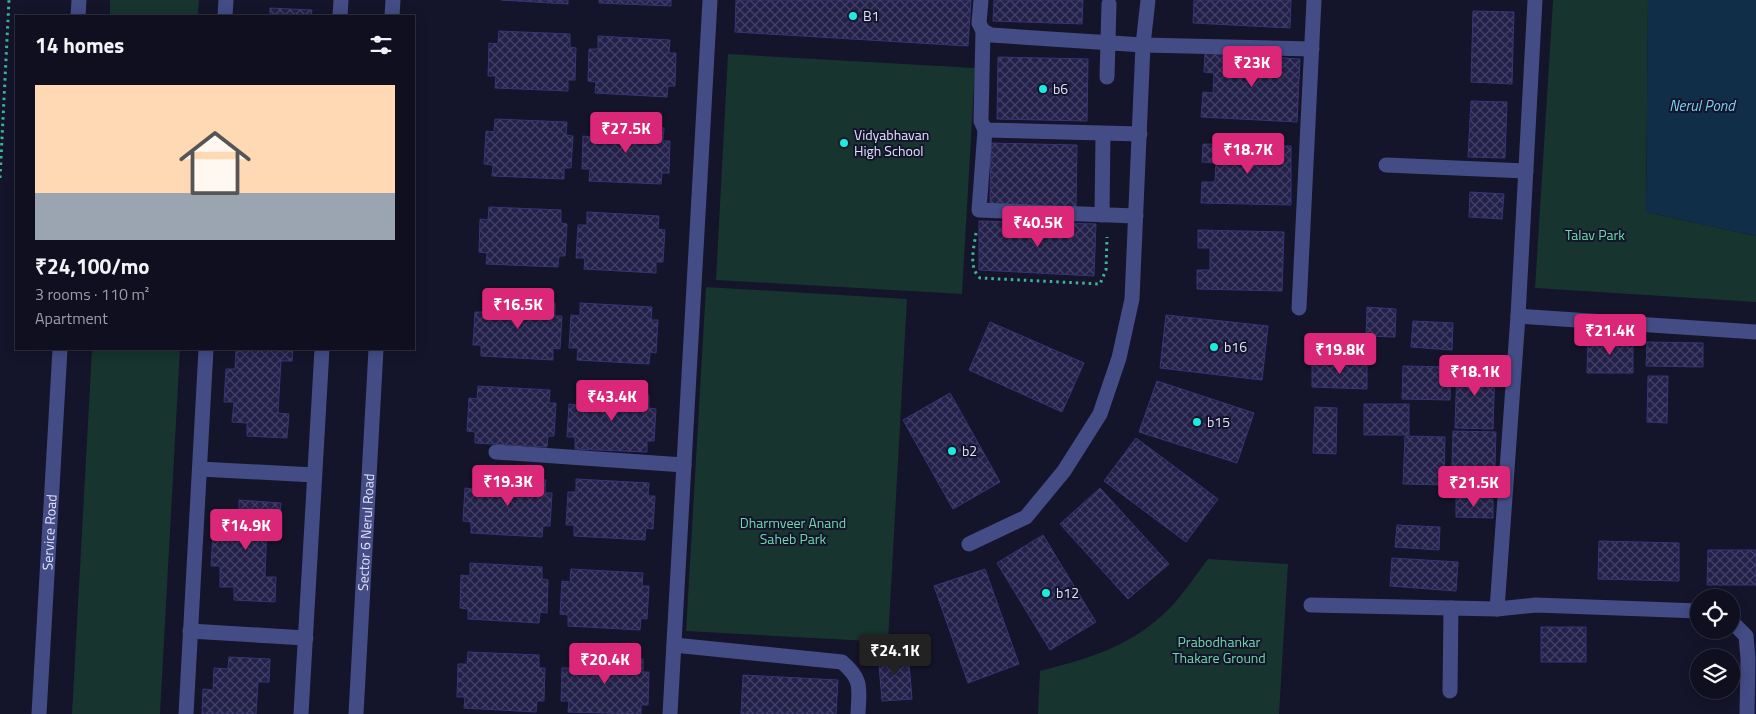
<!DOCTYPE html>
<meta charset="utf-8">
<style>
body{margin:0;font-family:"Titillium Web",sans-serif;background:#181829;color:#f1f3f6;height:100vh;display:flex;flex-direction:column;font-size:19px;white-space:nowrap}
*{box-sizing:border-box;margin:0}
p{font-size:16px;color:#9b9ca5}
.icon{flex:none;width:28px;height:28px;fill:none;stroke:currentColor;stroke-width:2;stroke-linecap:round;stroke-linejoin:round}
.map{position:relative;flex:1;overflow:hidden}
.details{position:absolute;left:15px;top:15px;width:400px;height:335px;display:flex;flex-direction:column;background:#0f0f20;border-radius:0px;box-shadow:0 2px 12px #0003,0 0 0 1px #2f2f3e}
.details>*{flex:none}
.fabs{position:absolute;left:1690px;top:589px;display:grid;gap:10px}
.fabs a{display:grid;place-items:center;width:50px;height:50px;border-radius:50%;background:#0f0f20;box-shadow:0 2px 12px #0003,0 0 0 1px #2f2f3e;font-size:25px}
.price{position:absolute;translate:-50% -42px;padding:0 11px;border-radius:5px;background:#db2777;color:#fff;font-size:16px;line-height:32px;filter:drop-shadow(0 1px 2px #0008)}
.price::after{content:'';position:absolute;left:50%;top:30px;width:15px;height:11px;margin-left:-8px;background:inherit;clip-path:polygon(0 0,100% 0,50% 100%)}
.price.current{background:#222;color:#fff}
ul{padding:0;list-style:none}
li{display:grid;align-content:center;gap:10px;height:265px;padding:0 20px}
li span{display:grid;place-items:center;height:155px;border-radius:0px;color:#555}
li>.icon{margin-inline-start:auto}
span .icon{width:90px;height:90px;fill:#fffc;stroke-width:1}
li b{font-size:21px}
h2{display:flex;justify-content:space-between;align-items:center;height:60px;padding:0 20px;font-size:21px}
.map>svg:first-child{display:block}
</style>
<div class="map">
<svg width="1756" height="714" viewBox="0 0 1756 714">
<defs>
<pattern id="building-cross-hatch" width="8" height="8" patternUnits="userSpaceOnUse" patternTransform="scale(1.25)"><rect width="8" height="8" fill="#23214a"/><path d="M0 0l8 8M0 8l8-8" fill="none" stroke="#434165"/></pattern>
</defs>
<rect width="100%" height="100%" fill="#14142b"/>
<path fill="#17342e" d="M110,0H199L198,16H110Z
M1553,0H1648L1646,212L1756,236V302L1535,288Z
M728,54L975,68L962,294L716,280Z
M706,287L907,299L888,642L686,631Z
M92,349H180L160,714H72Z
M1208,559L1288,564L1279,714H1038L1040,671C1091,658 1132,646 1170,608C1184,593 1196,575 1208,559Z"/>
<path fill="#102e47" d="M1648,0H1756V236L1646,212Z"/>
<path fill="url(#building-cross-hatch)" stroke="#373574" d="M501,0H568V4Z
M599,0H671V6L599,3Z
M736,0H971L968,46L735,32Z
M994,0H1083L1082,24L993,21Z
M1194,0H1291L1290,28L1193,23Z
M270,8L312,10L311,16H270Z
M1473,11L1514,12L1512,84L1471,82Z
M499,31L570,34V47L576,48L575,80H568V91L495,88L496,76H488L489,43L498,44Z
M598,36L670,40L669,53H676L675,86H668L667,97L595,93L596,82L588,81L589,49H598Z
M1205,53L1300,59L1297,122L1201,117L1203,92L1213,93L1214,73L1204,72Z
M998,57L1088,59L1087,121L997,119Z
M1471,101L1507,102L1505,158L1468,157Z
M495,119L567,122L566,135L573,136L571,168H564V179L492,176L493,165L484,164L486,131L494,132Z
M592,124L664,128L663,141H670L669,173H662L661,184L589,181L590,169H582L583,136L591,137Z
M991,143L1077,145L1076,207L990,205Z
M1203,144L1291,146V205L1201,203L1202,182H1215L1216,163L1202,162Z
M1470,192L1504,194L1502,219L1469,217Z
M489,207L561,210V223L567,224L565,256H559L558,267L486,264L487,253L479,252L480,219L488,220Z
M587,212L659,216L658,229L665,230L663,262H656V273L584,269L585,258H576L578,225H587Z
M979,221L1096,224L1094,276L979,270Z
M1198,230L1284,232L1282,291L1197,289V270H1210V248H1198Z
M483,300L555,303V316H562L560,349L553,348V360L481,356V345H473L475,312H483Z
M580,303L652,307L651,320H658L656,353L650,352L649,364L577,360L578,348H569L571,315L580,316Z
M1367,307L1396,309L1395,337L1366,336Z
M1166,315L1268,326L1262,380L1160,368Z
M1413,321L1453,323L1452,350L1411,347Z
M990,322L1084,363L1062,412L969,370Z
M1588,338L1633,339V373H1587Z
M1647,342L1703,343V367L1646,366Z
M236,349H293L292,361H281L278,413L289,414L287,438L247,436V423L232,422L234,402H224L226,369H235Z
M1312,362L1367,363V389L1312,387Z
M1457,365L1495,366L1493,429L1455,428Z
M1403,366L1451,367L1450,400L1402,399Z
M1648,376H1668L1667,423L1647,422Z
M1157,381L1254,413L1237,463L1139,432Z
M478,386L550,390L549,403H556L554,436H548L547,447L475,443V432L467,431L469,398L477,399Z
M578,392L649,395V408L656,409L654,441H647V452L575,449V437H567L569,404L577,405Z
M950,393L1000,482L953,509L903,420Z
M1364,404H1409V435H1364Z
M1315,407L1337,408L1336,454L1313,453Z
M1453,431L1496,432L1494,497L1451,496Z
M1405,436L1445,437L1444,485L1403,484Z
M1136,438L1218,499L1186,542L1104,481Z
M474,476L546,480L545,493H552L550,526H543L542,537L471,533V522L463,521L465,488L473,489Z
M576,479L649,483L648,496H655L653,529L646,528L645,540L574,536V525H566L568,492H576Z
M1100,488L1169,564L1128,599L1060,524Z
M1456,498L1493,499V518L1456,517Z
M239,500L281,503L279,526L267,525L265,577H276L275,602L234,600V587H220V566H211L213,532L222,533L224,511L239,512Z
M1397,525L1440,527L1439,550L1395,547Z
M1043,535L1096,622L1050,650L997,563Z
M1599,541L1679,543V581L1598,579Z
M1708,550H1756V585H1707Z
M1392,558L1458,562L1456,591L1390,586Z
M470,563L542,567V579L548,580L547,613L540,612L539,623L468,619V609L460,608L461,575L470,576Z
M571,569L643,573L642,586H649L647,619L641,618L640,630L568,626V615L560,614L562,581L570,582Z
M985,569L1019,664L968,683L934,586Z
M1541,627H1586V662H1541Z
M908,650L912,699L882,701L878,653Z
M468,652L539,655V668H545L544,701H537L536,712L464,708L465,697H457L458,664H467Z
M572,655L643,659V672H649L648,705H641V714L568,712L569,701H561L562,668H571Z
M229,657L270,659L269,682H258L256,714H202L203,689L213,690L214,668L228,669Z
M743,675L838,680L836,714H741Z"/>
<g fill="none" stroke-linecap="round" stroke-linejoin="round">
<path stroke="#3cb498" stroke-width="3" stroke-dasharray="2.5 4" stroke-linecap="butt" d="M0,178L9,0
M976,233C974,248 968,267 980,278L1100,284L1106,270L1107,237"/>
<g stroke="#434c85" stroke-width="15">
<path d="M981,0L979,23L983,31L991,35L1143,45L1312,49"/>
<path d="M1535,0L1518,316L1497,609L1536,605L1699,611"/>
<path d="M78,16L79,0"/>
<path d="M225,16L226,0"/>
<path d="M340,16L341,0"/>
<path d="M392,16L393,0"/>
<path d="M983,31L981,121L985,130L1140,134"/>
<path d="M1107,77L1109,4"/>
<path d="M985,130L979,210L1136,216"/>
<path d="M1386,165L1526,171"/>
<path d="M1102,215L1103,134"/>
<path d="M1299,308L1314,0"/>
<path d="M1518,316L1756,332"/>
<path d="M496,452L684,465"/>
<path d="M200,469L314,475"/>
<path d="M969,544L1026,517L1064,471L1100,414L1119,358L1132,299L1143,45L1148,0"/>
<path d="M1311,605L1497,609"/>
<path d="M1731,621L1746,636L1748,659L1747,714"/>
<path d="M190,631L306,638"/>
<path d="M674,645L842,662C863,680 859,688 858,714"/>
<path d="M1450,691L1451,608"/>
<path id="s1" d="M39,714L60,349"/>
<path d="M186,714L206,349"/>
<path d="M301,714L322,349"/>
<path id="s2" d="M356,714L376,349"/>
<path d="M670,714L710,0"/>
</g>
</g>
<g fill="#1cecdd" stroke="#14142b" stroke-width="2">
<circle cx="853" cy="16" r="5"/>
<circle cx="1043" cy="89" r="5"/>
<circle cx="844" cy="143" r="5"/>
<circle cx="1214" cy="347" r="5"/>
<circle cx="1197" cy="422" r="5"/>
<circle cx="952" cy="451" r="5"/>
<circle cx="1046" cy="593" r="5"/>
</g>
<g text-anchor="middle" stroke-width="4" stroke-linejoin="round" paint-order="stroke">
<g font-size="14" fill="#e0e2fc" stroke="#14142b" text-anchor="start">
<text x="863" y="21">B1</text>
<text x="1053" y="94">b6</text>
<text x="854" y="140">Vidyabhavan<tspan x="854" dy="16">High School</tspan></text>
<text x="1224" y="352">b16</text>
<text x="1207" y="427">b15</text>
<text x="962" y="456">b2</text>
<text x="1056" y="598">b12</text>
</g>
<g font-size="14" fill="#70d8ac" stroke="#14142b">
<text x="1595" y="240">Talav Park</text>
<text x="793" y="528">Dharmveer Anand<tspan x="793" dy="16">Saheb Park</tspan></text>
<text x="1219" y="647">Prabodhankar<tspan x="1219" dy="16">Thakare Ground</tspan></text>
</g>
<g font-size="14" fill="#e0e2fc" stroke="#14142b">
<text dy="5" stroke="none"><textPath href="#s1" startOffset="182">Service Road</textPath></text>
<text dy="5" stroke="none"><textPath href="#s2" startOffset="182">Sector 6 Nerul Road</textPath></text>
</g>
<g font-size="15" font-style="italic" fill="#77cff4" stroke="#14142b">
<text x="1702" y="111">Nerul Pond</text>
</g>
</g>
</svg>
<div class="fabs">
<a><svg class="icon" aria-label="locate" viewBox="0 0 24 24"><circle cx="12" cy="12" r="6"/><path d="M12 2v4M12 18v4M2 12h4M18 12h4"/></svg></a>
<a><svg class="icon" aria-label="layers" viewBox="0 0 24 24"><path d="M12 4l9 5-9 5-9-5zM3 14l9 5 9-5"/></svg></a>
</div>
<b class="price" style="left:1252px;top:88px">₹23K</b>
<b class="price" style="left:626px;top:154px">₹27.5K</b>
<b class="price" style="left:1248px;top:175px">₹18.7K</b>
<b class="price" style="left:1038px;top:248px">₹40.5K</b>
<b class="price" style="left:518px;top:330px">₹16.5K</b>
<b class="price" style="left:1610px;top:356px">₹21.4K</b>
<b class="price" style="left:1340px;top:375px">₹19.8K</b>
<b class="price" style="left:1475px;top:397px">₹18.1K</b>
<b class="price" style="left:612px;top:422px">₹43.4K</b>
<b class="price" style="left:508px;top:507px">₹19.3K</b>
<b class="price" style="left:1474px;top:508px">₹21.5K</b>
<b class="price" style="left:246px;top:551px">₹14.9K</b>
<b class="price current" style="left:895px;top:676px">₹24.1K</b>
<b class="price" style="left:605px;top:685px">₹20.4K</b>
<section class="details">
<h2>14 homes<svg class="icon" aria-label="filters" viewBox="0 0 24 24"><path d="M4 7h16M4 17h16"/><circle cx="9" cy="7" r="2"/><circle cx="15" cy="17" r="2"/></svg></h2>
<ul>
<li><span style="background:linear-gradient(#ffd9b3 70%,#9aa5b1 0)"><svg class="icon" aria-label="home" viewBox="0 0 24 24"><path d="M3 11l9-7 9 7M6 9v11h12V9"/></svg></span><div><b>₹24,100/mo</b><p>3 rooms · 110 m²</p><p>Apartment</p></div></li>
</ul>
</section>
</div>
